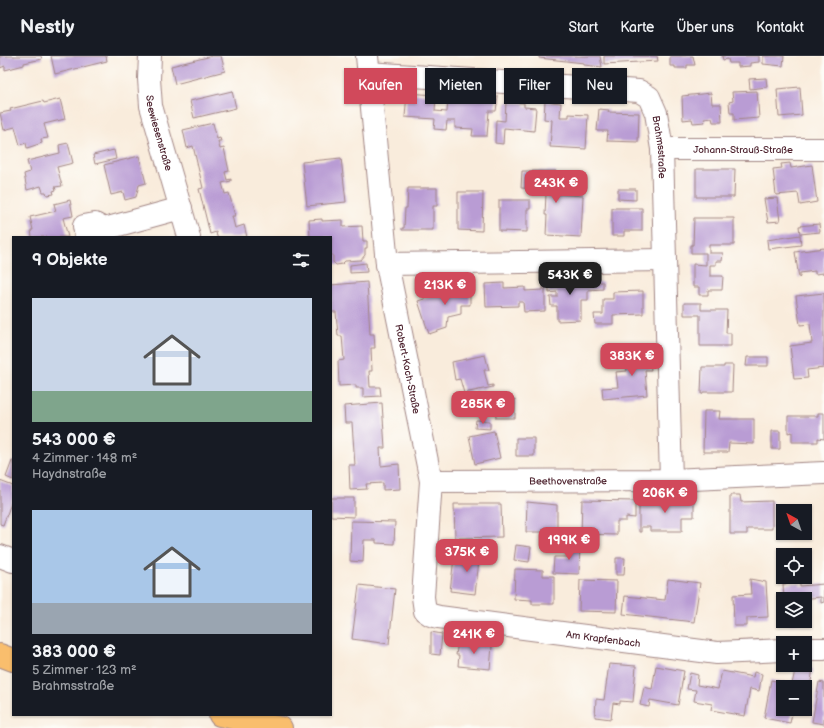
<!DOCTYPE html>
<html lang="de">
<meta charset="utf-8">
<style>
body{margin:0;font-family:"Balsamiq Sans",sans-serif;background:#20242c;color:#f1f3f6;height:100vh;display:flex;flex-direction:column;font-size:15px;white-space:nowrap}
*{box-sizing:border-box;margin:0}
p{font-size:13px;color:#9ea1a6}
.icon{flex:none;width:22px;height:22px;fill:none;stroke:currentColor;stroke-width:2;stroke-linecap:round;stroke-linejoin:round}
.map{position:relative;flex:1;overflow:hidden}
.drawer{position:absolute;left:12px;top:180px;width:320px;height:480px;display:flex;flex-direction:column;background:#171b24;border-radius:0px;box-shadow:0 1px 3px #0004}
.drawer>*{flex:none}
.hud{position:absolute;left:344px;top:12px;width:380px;height:36px;display:flex;gap:8px}
.needle{width:26px;rotate:320deg}
.fabs{position:absolute;left:776px;top:448px;display:grid;gap:8px}
.fabs a{display:grid;place-items:center;width:36px;height:36px;border-radius:0px;background:#171b24;box-shadow:0 1px 3px #0004;font-size:20px}
.price{position:absolute;translate:-50% -34px;padding:0 9px;border-radius:8px;background:#d1495b;color:#fff;font-size:13px;line-height:26px;filter:drop-shadow(0 1px 2px #0008)}
.price::after{content:'';position:absolute;left:50%;top:24px;width:12px;height:9px;margin-left:-6px;background:inherit;clip-path:polygon(0 0,100% 0,50% 100%)}
.price.active{background:#222;color:#fff}
ul{padding:0;list-style:none}
li{display:grid;align-content:center;gap:8px;height:212px;padding:0 20px}
li span{display:grid;place-items:center;height:124px;border-radius:0px;color:#555}
li>.icon{margin-inline-start:auto}
span .icon{width:72px;height:72px;fill:#fffc;stroke-width:1}
li b{font-size:17px}
h2{display:flex;justify-content:space-between;align-items:center;height:48px;padding:0 20px;font-size:17px}
.chip{padding:0 14px;border-radius:0px;background:#171b24;box-shadow:0 1px 3px #0004;font-size:14px;line-height:36px}
.chip.active{background:#d1495b;color:#fff}
header{display:flex;align-items:center;gap:24px;box-sizing:border-box;height:56px;padding:0 20px;background:#171b24;border-bottom:1px solid #363941}
header strong{font-size:19px}
nav{display:flex;gap:22px;margin-inline-start:auto;font-size:14px}
.map>svg:first-child{display:block}
</style>
<header>
<strong>Nestly</strong>
<nav><a>Start</a><a>Karte</a><a>Über uns</a><a>Kontakt</a></nav>
</header>
<div class="map">
<svg width="824" height="672" viewBox="0 0 824 672">
<rect width="100%" height="100%" fill="#fdfcf7"/>
<filter id="ink" filterUnits="userSpaceOnUse"><feTurbulence type="fractalNoise" baseFrequency=".025" numOctaves="2"/><feDisplacementMap in="SourceGraphic" scale="8" xChannelSelector="R" yChannelSelector="G"/><feConvolveMatrix kernelMatrix="1 2 1 2 8 2 1 2 1" color-interpolation-filters="sRGB"/></filter>
<filter id="wash" filterUnits="userSpaceOnUse"><feTurbulence type="fractalNoise" baseFrequency=".012" numOctaves="4" result="noise"/><feDisplacementMap in="SourceGraphic" scale="16" xChannelSelector="R" yChannelSelector="G"/><feGaussianBlur stdDeviation="0.9" result="paint"/><feColorMatrix in="noise" values="0 0 0 0 0 0 0 0 0 0 0 0 0 0 0 0 0 1.4 0 .05"/><feComposite in="paint" operator="in"/></filter>
<g filter="url(#wash)">
<rect width="100%" height="100%" fill="#f9ecdc"/>
<g id="blocks">
<path fill="#b99cd4" d="M0,0H41L42,3L24,7V9L5,14V10L0,12Z
M51,0H106L107,5L55,18Z
M212,0H221L225,15L175,28L171,10Z
M539,0H600L602,11L584,9V7L539,2Z
M604,0H657L658,5L604,8Z
M670,0H693L695,9H687V12H675V10H670Z
M722,0H759V6L750,7V10L738,11V7H729L728,3L723,4Z
M763,0H784L783,10L763,8Z
M766,22L767,31L750,33L749,23Z
M800,31L802,59L779,61L777,33Z
M232,35L236,52L194,62L190,45Z
M757,35L759,62L734,64V57H730L729,46L733,45L732,36Z
M407,37L436,39L435,55L447,56L448,42L457,43V40H459V43L477,44V42L490,43V40H498L496,55H489L487,80H472L473,73L455,72V65H447L446,74L434,73L435,63L405,61Z
M711,37L712,48H721L722,66H713L712,62L704,63L705,66L693,67L692,63L683,64L682,40Z
M60,43L65,63L44,68L48,82L41,83L42,87L27,92L26,87L20,89L15,71L4,74L0,57L11,55L10,53L43,45L44,47Z
M545,45L561,47L560,61H569V58L588,59L586,93L550,91L552,64L544,63Z
M506,46L524,47V51L536,52L534,75L504,72L503,88L495,87L496,64L505,65Z
M599,53L609,54L608,56L639,57L638,86L607,85L608,75H597Z
M213,67L217,83L220,82L221,85H218L220,93L224,92L229,115L225,116L227,124L231,123V125L222,127L225,138L229,137L235,160H232L235,172L244,169L247,181H217L216,176L210,178L199,133L203,132L193,90L187,92L183,74Z
M68,87L73,107L57,111L62,130L55,131L56,134L53,135L54,138L47,139L46,136H43L41,130L27,134L24,118L30,116L27,105L60,97L59,89Z
M114,94L116,103L95,108L93,99Z
M139,100L146,127L139,129L136,141L125,144L123,136L111,139L104,109Z
M341,102L346,146L307,150L302,106Z
M790,107L791,112L812,109L817,146L800,149L798,137L776,139L773,113L782,112L781,108Z
M696,113H735L734,141H696Z
M522,115H556L555,138L583,140L581,181L546,179L547,159H545L546,138H538V133L521,132Z
M408,132H437V150H433V174H402V172H404L405,152H407Z
M618,133H636V144L618,143Z
M458,136H483L482,175L458,174Z
M777,142L780,165L768,166L764,143Z
M70,144L73,160L63,162L68,181H32L31,174H33L30,161L56,155L54,148Z
M499,144H530V153H527V176L499,175Z
M612,152H642V175H624V180H612Z
M694,162H734V189H709V197H723L722,205H716V209H710V220H723L722,234H708V239H699V231H693V208L706,209V197H691V189H693Z
M322,163V165L343,164V171L362,170L363,185H367V192H365V199L361,204L345,205L342,208L336,209L333,206V199H331V181H310L309,164Z
M819,168L820,176L800,178L799,170Z
M800,179L801,189L768,193L767,184Z
M824,192V217L815,218V215L800,217V221L799,222L795,196Z
M366,207L367,216L350,217V209Z
M564,216V222H573V226H603V233L588,234V244H581V264L557,265V250H551L550,241H557V236L549,237V217Z
M367,226L370,278H374L375,292H371L372,315H369L370,331H380L381,340L363,341V332H356V329L339,330L338,305L344,304L342,280H338L336,256H331V229Z
M504,227V232L525,231V235L543,234V231H545V255L524,256L523,246H518V250L486,251L485,228Z
M446,228H470V249H461V258L448,261L447,272L429,278L418,245L446,236Z
M643,235V258L613,259V268H595L594,258H603V243H613V236Z
M824,237V312L807,314L808,322L794,323L790,290L812,287L810,268L800,269L796,240Z
M684,247H701V254H727L726,277H731V290H700V259H684Z
M648,291L651,314H645L647,339L603,343L602,332L618,331L616,316L627,315L626,308L631,307L630,293Z
M485,299L489,314H484L488,330L493,329V331L464,337L460,323L455,324L452,306Z
M747,301H768V310H746Z
M724,309H733L732,336H703V337L701,338L702,311H724Z
M515,343V362H496L495,347Z
M382,347L385,392H380L381,410L399,408L400,433L383,434V427L366,428L367,433L350,434L349,409H355L352,367H345L344,350Z
M704,355H720L719,363H754V388L729,387L728,396H703Z
M818,357H824V383L818,382V386H792V376L788,377V360H818Z
M476,364L490,365V373L475,372Z
M494,375L500,402L475,408L469,380Z
M772,375H780V393H772Z
M516,382H534V400H516Z
M12,405H13V424L6,421Z
M0,425L13,430V442L3,469L0,468Z
M730,439H740L741,446L772,445V473H747V478H730Z
M682,441H694V461H682V475H650V471H641V476H639V445L682,444Z
M331,442H354V461L331,460Z
M582,444L635,445V462L626,461V465H617V479L581,478Z
M527,446L557,449V473H543V476H526Z
M454,448H501L502,481L455,482Z
M351,465L395,466L394,488L376,487V484H364L363,506L350,505Z
M571,486H580L579,518L553,517L554,501H570Z
M516,489L531,491L529,506L514,504Z
M467,495L487,497L486,506L479,505L475,538L450,535L454,502L466,503Z
M616,502H625L624,519H616Z
M515,513L543,514V520H554V548H532V544L514,543Z
M668,523L700,527L694,566L623,558L625,540L665,544Z
M750,523L766,526L768,561L747,562V570H734L733,539L751,538Z
M580,524L617,525L616,556L579,555Z
M800,527V530L824,528V546L821,547V541L801,543H784L783,528Z
M359,529L395,533L389,588L352,583Z
M785,565H802V567L785,568Z
M431,576L442,578L440,599L431,598Z
M458,585L492,590L490,613L458,610L459,599H456Z
M609,608L636,610L633,646L620,645V648L613,647L611,663L595,661L596,643L604,644Z
M656,610L684,615L678,649L650,644L649,651L640,649L644,631L652,633Z
M796,610L813,613L810,631L797,629V631H783V653H793L790,667L764,662L771,624L792,628Z
M722,615L753,621L754,616L762,618L759,635L750,633L745,660L711,654L712,648L694,645L696,634L687,633L690,617L698,619L697,629L718,633Z
M819,626L824,627V668L812,666Z"/>
</g>
</g>
<g filter="url(#ink)">
<use href="#blocks" fill-opacity="0" stroke="#a28684" stroke-width="1"/>
<g fill="none" stroke-linecap="round" stroke-linejoin="round">
<g stroke="#a28684" stroke-width="24">
<g id="minor">
<path id="s1" d="M150,0L149,23L151,50L189,181"/>
<path id="s2" d="M367,0L387,208L431,425L423,541L425,555L431,559L439,561L717,597L783,594"/>
<path id="s3" d="M368,17L639,35L649,41L656,57L662,93L671,424"/>
<path id="s4" d="M662,93H824"/>
<path d="M86,181L84,170L95,168L104,173"/>
<path d="M99,181L104,173L181,152"/>
<path d="M387,208L664,204"/>
<path id="s5" d="M431,425L671,424L824,417"/>
<path d="M0,500L13,505"/>
<path d="M805,593H824"/>
</g>
</g>
<g stroke="#a28684" stroke-width="24">
<path id="major" d="M0,599L13,604
M220,659L281,672"/>
</g>
<use href="#minor" stroke="#fff" stroke-width="22"/>
<use href="#major" stroke="#f9be6d" stroke-width="22"/>
</g>
</g>
<g text-anchor="middle" stroke-width="4" stroke-linejoin="round" paint-order="stroke">
<g font-size="10" fill="#4a1f2b" stroke="#fdfcf7">
<text dy="4" stroke="none"><textPath href="#s1" startOffset="78">Seewiesenstraße</textPath></text>
<text dy="4" stroke="none"><textPath href="#s3" startOffset="335">Brahmsstraße</textPath></text>
<text dy="4" stroke="none"><textPath href="#s4" startOffset="81">Johann-Strauß-Straße</textPath></text>
<text dy="4" stroke="none"><textPath href="#s2" startOffset="316">Robert-Koch-Straße</textPath></text>
<text dy="4" stroke="none"><textPath href="#s5" startOffset="137">Beethovenstraße</textPath></text>
<text dy="4" stroke="none"><textPath href="#s2" startOffset="742">Am Krapfenbach</textPath></text>
</g>
</g>
</svg>
<div class="fabs">
<a><svg class="needle" viewBox="-14 -14 28 28"><path d="M0-13l5 13h-10z" fill="#e53935"/><path d="M0 13l5-13h-10z" fill="#9ea1a6"/></svg></a>
<a><svg class="icon" aria-label="locate" viewBox="0 0 24 24"><circle cx="12" cy="12" r="6"/><path d="M12 2v4M12 18v4M2 12h4M18 12h4"/></svg></a>
<a><svg class="icon" aria-label="layers" viewBox="0 0 24 24"><path d="M12 4l9 5-9 5-9-5zM3 14l9 5 9-5"/></svg></a>
<a>+</a>
<a>−</a>
</div>
<b class="price" style="left:556px;top:148px">243K €</b>
<b class="price active" style="left:570px;top:240px">543K €</b>
<b class="price" style="left:445px;top:250px">213K €</b>
<b class="price" style="left:632px;top:321px">383K €</b>
<b class="price" style="left:483px;top:369px">285K €</b>
<b class="price" style="left:665px;top:458px">206K €</b>
<b class="price" style="left:569px;top:505px">199K €</b>
<b class="price" style="left:467px;top:517px">375K €</b>
<b class="price" style="left:474px;top:599px">241K €</b>
<div class="hud">
<a class="chip active">Kaufen</a>
<a class="chip">Mieten</a>
<a class="chip">Filter</a>
<a class="chip">Neu</a>
</div>
<section class="drawer">
<h2>9 Objekte<svg class="icon" aria-label="filters" viewBox="0 0 24 24"><path d="M4 7h16M4 17h16"/><circle cx="9" cy="7" r="2"/><circle cx="15" cy="17" r="2"/></svg></h2>
<ul>
<li><span style="background:linear-gradient(#c9d6e8 75%,#7fa58c 0)"><svg class="icon" aria-label="home" viewBox="0 0 24 24"><path d="M3 11l9-7 9 7M6 9v11h12V9"/></svg></span><div><b>543 000 €</b><p>4 Zimmer · 148 m²</p><p>Haydnstraße</p></div></li>
<li><span style="background:linear-gradient(#a9c7e8 75%,#9aa5b1 0)"><svg class="icon" aria-label="home" viewBox="0 0 24 24"><path d="M3 11l9-7 9 7M6 9v11h12V9"/></svg></span><div><b>383 000 €</b><p>5 Zimmer · 123 m²</p><p>Brahmsstraße</p></div></li>
</ul>
</section>
</div>
